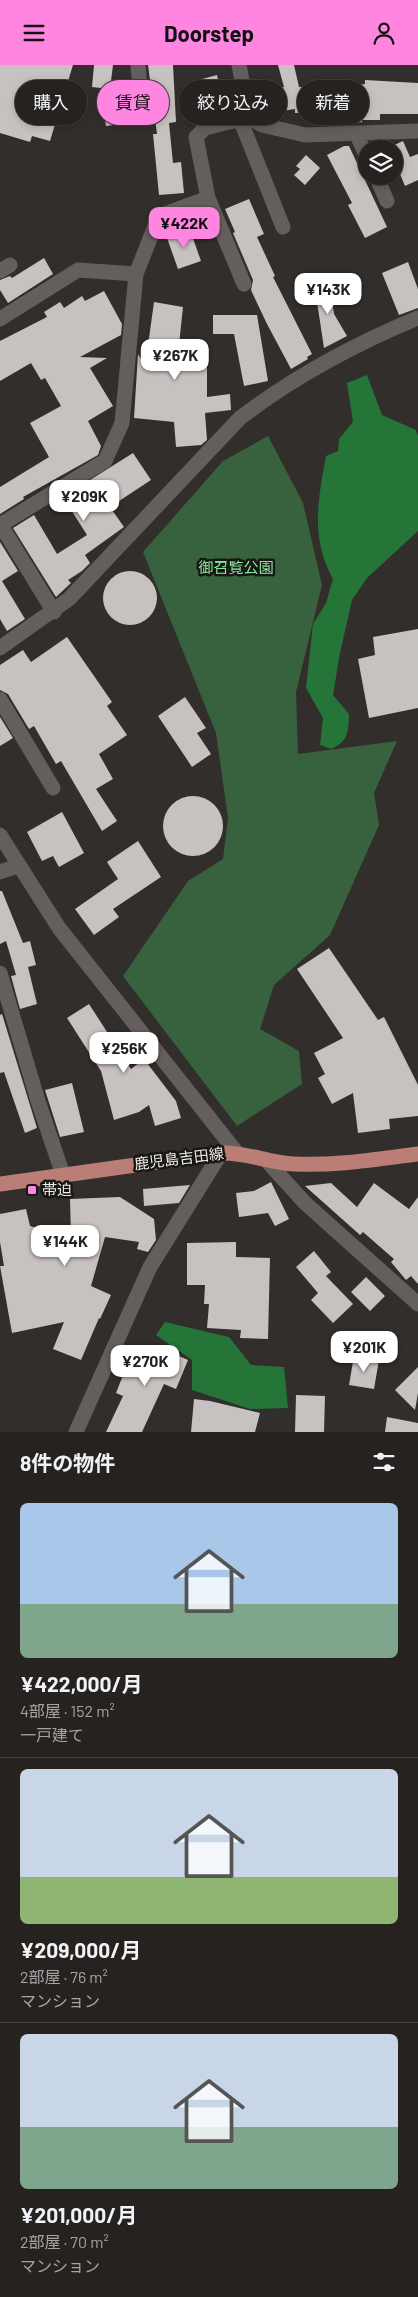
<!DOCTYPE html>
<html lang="ja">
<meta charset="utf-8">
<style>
body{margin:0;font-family:Barlow,"Noto Sans JP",sans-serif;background:#2e2a29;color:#f1f3f6;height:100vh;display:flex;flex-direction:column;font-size:19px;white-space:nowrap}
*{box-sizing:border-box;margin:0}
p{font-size:16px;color:#a4a4a5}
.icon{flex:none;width:28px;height:28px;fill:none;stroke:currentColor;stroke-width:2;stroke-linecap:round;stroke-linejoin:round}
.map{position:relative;height:1367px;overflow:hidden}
.sheet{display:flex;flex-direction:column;background:#262220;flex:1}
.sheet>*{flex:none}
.guide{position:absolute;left:15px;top:15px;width:389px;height:45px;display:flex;gap:10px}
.buttons{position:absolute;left:358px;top:75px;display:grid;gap:10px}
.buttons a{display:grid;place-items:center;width:45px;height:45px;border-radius:50%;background:#262220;box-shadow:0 2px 8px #0003,0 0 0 1px #423f3e;font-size:25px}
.price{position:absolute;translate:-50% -42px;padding:0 11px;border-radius:10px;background:#fff;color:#222;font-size:16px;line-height:32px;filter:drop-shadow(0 1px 2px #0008)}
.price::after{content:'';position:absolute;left:50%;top:30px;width:15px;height:11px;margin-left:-8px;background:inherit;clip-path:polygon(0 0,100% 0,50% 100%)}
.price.selected{background:#fe85e0;color:#111}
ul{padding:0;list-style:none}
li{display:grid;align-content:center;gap:10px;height:265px;padding:0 20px}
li+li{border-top:1px solid #423f3e}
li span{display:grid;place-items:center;height:155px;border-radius:8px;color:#555}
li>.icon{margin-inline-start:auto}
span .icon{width:90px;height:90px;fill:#fffc;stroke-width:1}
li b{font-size:21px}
h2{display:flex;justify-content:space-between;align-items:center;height:60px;padding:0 20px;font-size:21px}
.pill{padding:0 18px;border-radius:22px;background:#262220;box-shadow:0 2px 8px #0003,0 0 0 1px #423f3e;font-size:18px;line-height:45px}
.pill.selected{background:#fe85e0;color:#111}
header{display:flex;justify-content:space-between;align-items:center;height:65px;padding:0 20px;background:#fe85e0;color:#111;font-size:22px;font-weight:700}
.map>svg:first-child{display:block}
</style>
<header><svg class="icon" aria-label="menu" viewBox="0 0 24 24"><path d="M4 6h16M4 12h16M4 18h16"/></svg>Doorstep<svg class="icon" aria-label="person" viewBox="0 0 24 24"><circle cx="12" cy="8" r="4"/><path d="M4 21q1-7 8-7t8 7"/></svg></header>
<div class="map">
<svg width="418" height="1367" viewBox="0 0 418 1367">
<rect width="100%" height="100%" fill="#322e2b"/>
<path fill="#38613e" d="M268,371L303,438L322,520L296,627L298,689L397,676L374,728L379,760L330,870L274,920L260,964L299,986L302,1019L237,1061L123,911L188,816L223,794L228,753L216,668L143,487L223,396Z"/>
<path fill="#257438" d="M367,310L382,350L416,365L418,371V466L367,513L352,535L340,588L333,630L349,649C348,667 349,676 331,684L320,680L323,653L306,623L313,559L326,538L333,514C310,472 318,436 326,391L338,386L339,374L353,357L347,318Z
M165,1257L229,1272L251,1300L284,1302L288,1343L250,1344L192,1325V1295L156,1270Z"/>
<path fill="#c7c1c0" d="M0,0H73L50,76L32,71L30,77L0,68Z
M94,0H113L110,24L92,22Z
M148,0H173L176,57L169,58L173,98L181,97L184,128L159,130L153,69H157Z
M278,0H294L299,22H344L365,19V15L418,18V49H380V55H362V57L347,59V55H315V47L295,48V44L268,48L264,25L284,22Z
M217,10L225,48L208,53L202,14Z
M111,36L118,38L121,59L106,61L102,37Z
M403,76L410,92L418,89V115L405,121L394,95V84L388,83Z
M344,81H349L387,162L365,173L348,140L352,138L327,90Z
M306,90L320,103L305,120L294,110L300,104L296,101Z
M249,134L264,169L257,172L275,211L273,212L312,289L307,292L308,294L291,304L267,259L251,225L253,215L233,168L235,167L225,144Z
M190,165L201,196L178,204L167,173Z
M44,193L53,209L8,238L0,225V215L10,211L12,213Z
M408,197L418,224V243L399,250L382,208Z
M329,215L334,249L347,271L324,283L314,217Z
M104,226L122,259L121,270L80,292L107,293L90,303L113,341L88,356L101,381L98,390L23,432L24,434L0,449V422L49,392L30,358L61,341L45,313L41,315L31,298L0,316V276L47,252L44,247L60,237L64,243L82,231L85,236Z
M154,237L183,242L178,289L207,290V332L230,329L231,345L205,348L207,375L201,380L176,382L174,357L134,353L138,289L142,296L146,295Z
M213,250H257L268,316L244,321L234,269H213Z
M133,388L151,415L110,442L124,462L85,490L90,498L82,506L68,515L71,518L56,532L13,463L34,450L57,489L87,470L63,432Z
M0,477L18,506L2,516L25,554L7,566L0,554Z
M103 533a27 27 0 1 1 54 0a27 27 0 1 1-54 0Z
M418,564V643L369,653L358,594L375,590L373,572Z
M67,572L112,637L107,641L127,670L99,689L113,714L96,724L117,756L102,766L61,696L56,699L34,661L29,664L8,629L0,625V600L23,585L31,597Z
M185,632L206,663L197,668L211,689L192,702L158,651Z
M0,652L13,673L0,681Z
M163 761a30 30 0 1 1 60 0a30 30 0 1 1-60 0Z
M62,747L84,788L59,802L53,791L42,796L27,767Z
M138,776L161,812L113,844L119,852L94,870L75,844L118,814L107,797Z
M0,826H2L23,878L30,876L36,900L28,902L37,939L20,944L11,911L16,910L6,876L0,879Z
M329,883L378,955L384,952L418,1020V1051L389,1054L390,1064L358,1068L353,1028L332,1039L318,1013L325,1009L314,988L343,973L297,904Z
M89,939L131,1004L144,994L176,1036L181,1053L155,1061L149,1040L139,1047L114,1055L101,1006L67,953Z
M2,949L37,1063L25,1068L4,1007L0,1008V950Z
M72,1018L84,1067L60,1072L45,1025Z
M271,1117L289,1154L275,1161L268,1148L239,1152L236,1128L254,1126Z
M331,1118L357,1142L374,1118L409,1144L418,1132V1219L411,1211L406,1215L391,1197L394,1194L363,1167L360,1170L305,1121Z
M190,1120L179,1138L144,1141L143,1124Z
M120,1132L154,1154L156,1175L148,1187L137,1184L139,1177L105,1172L91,1221L111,1230L100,1254L99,1253L81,1295L53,1284L64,1257L12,1268L0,1201H4L0,1177V1149L26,1144L30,1161L71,1173L70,1134Z
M236,1177V1192L270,1193L268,1274L240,1273L241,1265L207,1263L209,1239H204L205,1220H187V1178Z
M314,1186L331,1207L326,1211L353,1239L333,1258L311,1235L318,1228L296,1202Z
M366,1212L385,1231L370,1246L351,1227Z
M158,1282L188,1295L176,1324L164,1319L142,1367H106L123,1331L116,1328L133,1285L142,1289L145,1283L155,1288Z
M354,1291L379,1295L374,1324L349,1320Z
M418,1302V1328L415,1345L395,1325Z
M296,1330L325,1331L324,1367H295Z
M194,1334L210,1336L260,1348L255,1367H191Z
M387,1352L418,1358V1367H385Z"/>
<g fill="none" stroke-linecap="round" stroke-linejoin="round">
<path stroke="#645f5c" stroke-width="15" d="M239,0L249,52L262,60L305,70L418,66
M118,29L140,22L138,0
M240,54L283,162
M356,68L366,90
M376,111L387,136
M208,133L244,219
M0,206L10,200
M0,254L78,205L136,209
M0,459L54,547
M0,460L105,396L122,358L136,209L159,151L208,133L196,72L205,63L249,52
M0,583L69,534L240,353C294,312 355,279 418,253
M0,634L53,723
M0,807L18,801
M0,908L38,1036L63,1110
M265,1094L305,1138L418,1239
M76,1367L150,1202L221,1088"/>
<path stroke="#645f5c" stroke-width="15" d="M0,770L59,863L237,1088"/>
<path stroke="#ba7e76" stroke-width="15" d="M0,1119L221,1088C246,1087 269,1098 294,1099C336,1101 377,1094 418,1089"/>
</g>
<rect fill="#fe85e0" stroke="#181715" stroke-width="2" x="27" y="1120" width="10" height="10" rx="2.5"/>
<g text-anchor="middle" stroke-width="5" stroke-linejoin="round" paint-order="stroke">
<g font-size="15" fill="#89ee9a" stroke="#181715">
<text x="236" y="508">御召覧公園</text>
</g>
<g font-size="15" fill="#efedeb" stroke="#181715">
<text transform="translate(179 1094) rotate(-7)" y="5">鹿児島吉田線</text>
</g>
<g font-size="15" fill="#efedeb" stroke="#181715" text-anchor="start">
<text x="42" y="1130">帯迫</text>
</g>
</g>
</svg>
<div class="buttons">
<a><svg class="icon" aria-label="layers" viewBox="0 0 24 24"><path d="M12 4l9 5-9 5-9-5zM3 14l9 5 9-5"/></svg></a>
</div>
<b class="price selected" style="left:184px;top:184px">¥422K</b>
<b class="price" style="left:328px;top:250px">¥143K</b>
<b class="price" style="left:175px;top:316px">¥267K</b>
<b class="price" style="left:84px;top:457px">¥209K</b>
<b class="price" style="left:124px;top:1009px">¥256K</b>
<b class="price" style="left:65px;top:1202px">¥144K</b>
<b class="price" style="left:364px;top:1308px">¥201K</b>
<b class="price" style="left:145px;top:1322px">¥270K</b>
<div class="guide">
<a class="pill">購入</a>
<a class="pill selected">賃貸</a>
<a class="pill">絞り込み</a>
<a class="pill">新着</a>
</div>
</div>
<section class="sheet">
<h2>8件の物件<svg class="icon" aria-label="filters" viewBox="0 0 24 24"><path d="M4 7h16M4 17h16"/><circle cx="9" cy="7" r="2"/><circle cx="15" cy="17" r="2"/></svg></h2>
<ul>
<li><span style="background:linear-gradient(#a9c7e8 65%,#7fa58c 0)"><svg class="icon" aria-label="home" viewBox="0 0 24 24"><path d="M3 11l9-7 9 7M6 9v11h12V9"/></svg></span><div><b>¥422,000/月</b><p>4部屋 · 152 m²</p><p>一戸建て</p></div></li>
<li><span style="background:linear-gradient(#c9d6e8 70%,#8fb573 0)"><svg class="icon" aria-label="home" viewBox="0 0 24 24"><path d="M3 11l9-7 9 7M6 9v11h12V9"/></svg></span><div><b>¥209,000/月</b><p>2部屋 · 76 m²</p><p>マンション</p></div></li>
<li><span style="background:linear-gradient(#c9d6e8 60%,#7fa58c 0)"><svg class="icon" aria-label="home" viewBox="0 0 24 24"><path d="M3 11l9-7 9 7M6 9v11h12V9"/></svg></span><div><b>¥201,000/月</b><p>2部屋 · 70 m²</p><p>マンション</p></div></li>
</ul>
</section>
